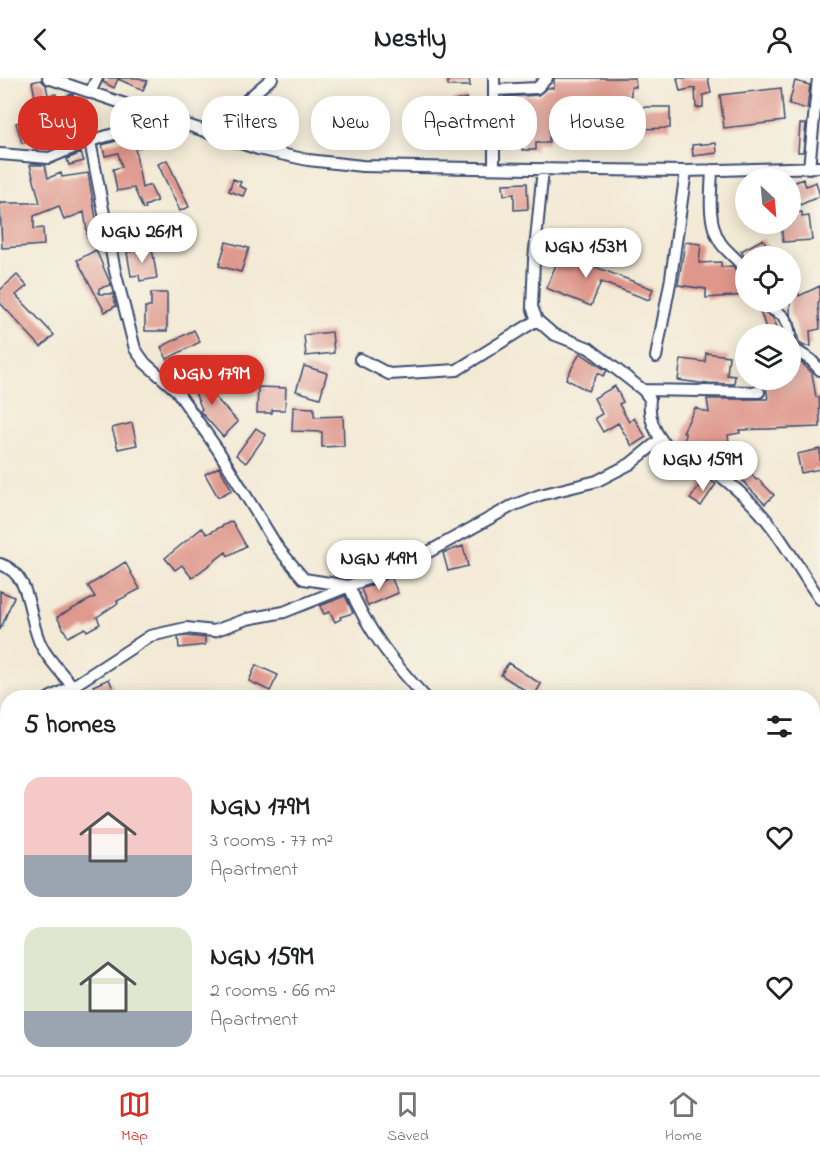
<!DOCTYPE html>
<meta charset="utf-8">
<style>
body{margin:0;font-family:"Indie Flower",sans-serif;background:#f2f2f2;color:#202124;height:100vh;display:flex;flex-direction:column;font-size:22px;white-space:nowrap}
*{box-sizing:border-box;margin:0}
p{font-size:20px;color:#757577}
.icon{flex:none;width:33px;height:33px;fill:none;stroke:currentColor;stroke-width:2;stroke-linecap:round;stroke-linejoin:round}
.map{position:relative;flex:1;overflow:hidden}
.panel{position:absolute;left:0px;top:612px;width:820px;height:386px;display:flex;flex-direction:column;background:#fff;border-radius:24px 24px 0 0;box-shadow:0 3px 15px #0003}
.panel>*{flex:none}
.banner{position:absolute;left:18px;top:18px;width:784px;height:54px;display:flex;gap:12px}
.needle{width:39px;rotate:154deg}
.fabs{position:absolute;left:735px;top:90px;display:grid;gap:12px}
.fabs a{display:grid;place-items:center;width:66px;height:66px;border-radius:50%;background:#fff;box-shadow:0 3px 15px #0003;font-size:30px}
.price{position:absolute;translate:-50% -51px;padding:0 14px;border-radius:21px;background:#fff;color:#222;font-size:20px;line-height:39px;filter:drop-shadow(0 2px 3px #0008)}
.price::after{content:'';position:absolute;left:50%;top:36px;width:18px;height:14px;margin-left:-9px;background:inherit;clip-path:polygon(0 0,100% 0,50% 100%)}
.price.selected{background:#d93025;color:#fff}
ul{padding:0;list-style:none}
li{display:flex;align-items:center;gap:18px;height:150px;padding:0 24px}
li span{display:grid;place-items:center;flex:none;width:168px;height:120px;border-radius:18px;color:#555}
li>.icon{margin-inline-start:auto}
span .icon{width:72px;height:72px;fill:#fffc;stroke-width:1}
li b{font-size:26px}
h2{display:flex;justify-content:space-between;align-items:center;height:72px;padding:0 24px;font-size:26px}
.pill{padding:0 21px;border-radius:24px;background:#fff;box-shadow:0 3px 15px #0003;font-size:21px;line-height:54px}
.pill.selected{background:#d93025;color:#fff}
header{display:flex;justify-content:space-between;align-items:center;height:78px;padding:0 24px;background:#fff;font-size:27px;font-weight:700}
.tabs{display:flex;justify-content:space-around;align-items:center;height:84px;border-top:2px solid #e0e0e0;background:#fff;font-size:16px;color:#757577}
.tabs a{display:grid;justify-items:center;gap:3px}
.tabs .selected{color:#d93025}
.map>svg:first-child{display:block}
</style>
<header><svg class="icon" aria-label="back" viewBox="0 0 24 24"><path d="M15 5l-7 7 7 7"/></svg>Nestly<svg class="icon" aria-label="person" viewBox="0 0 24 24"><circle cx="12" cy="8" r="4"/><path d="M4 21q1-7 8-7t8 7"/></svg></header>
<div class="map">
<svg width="820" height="997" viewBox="0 0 820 997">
<rect width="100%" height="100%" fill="#f7f3e8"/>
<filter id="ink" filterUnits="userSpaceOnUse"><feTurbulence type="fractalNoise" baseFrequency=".0167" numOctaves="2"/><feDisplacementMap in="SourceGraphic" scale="12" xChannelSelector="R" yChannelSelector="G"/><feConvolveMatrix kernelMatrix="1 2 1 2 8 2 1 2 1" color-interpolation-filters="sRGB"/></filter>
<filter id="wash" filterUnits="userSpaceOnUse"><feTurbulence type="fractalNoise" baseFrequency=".008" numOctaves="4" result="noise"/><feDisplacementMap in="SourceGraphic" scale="24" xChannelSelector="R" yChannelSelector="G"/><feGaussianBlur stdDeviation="1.35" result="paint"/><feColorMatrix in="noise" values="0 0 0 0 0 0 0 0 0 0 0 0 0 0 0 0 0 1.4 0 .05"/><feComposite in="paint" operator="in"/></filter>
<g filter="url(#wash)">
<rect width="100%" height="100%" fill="#f3ead5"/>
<g id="blocks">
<path fill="#df968b" d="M104,0H139L147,3L143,12L118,1L114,10L103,4Z
M448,0H469L470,8H448Z
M554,0H635L636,9H631V34H606V30L551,33L552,51H549V65H536V72H522V61L501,63V49L527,47L526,32L506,35L504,19L538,17L547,10H554Z
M677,0H708L711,15L703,17V29L696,30L695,10L680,13Z
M41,2L46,7L48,17L56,16L57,20L73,16L79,59L64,66L45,68L44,60L22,65L16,45L39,38L32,4Z
M795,3L810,7L807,31L789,26Z
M781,10L784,43L724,50L720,17Z
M467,20L472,39L452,44L447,25Z
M639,29H670V50L639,51Z
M800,46H806L803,74H798Z
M138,57L141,69L135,70L142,110L150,107L157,123L145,128L146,131H143L134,110L117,113L113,91L122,89L118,75L105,78L102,67Z
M486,58V66L472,67L471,59Z
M716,65L717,75L693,78L692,67Z
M81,75L84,83L69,87L67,81Z
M167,82L189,129L180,133L158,86Z
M30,87H45L48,100L61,95L62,99L88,95L99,158L88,160L84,134L64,142L59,128L34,138V151L43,150L44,167L2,170L0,125H40Z
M233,101L241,104L239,108L246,111L243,118L229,113Z
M803,101L806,108L816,104L820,118L800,127L791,106Z
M527,105L528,131L514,132V116L504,117L503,106Z
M802,134V139L809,138L812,162L783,164L781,146H790V135Z
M763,161L772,178H744L741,173Z
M226,164L249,170L241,194L219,188Z
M685,164L701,166L699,185L721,184V189L733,188L740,198L746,200V217L706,220V211L678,207Z
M554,168L592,184L590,187L653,211L649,222L601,204L591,228L546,210L556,187L547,183Z
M152,170L157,200L140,203L139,197L131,198L127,174Z
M96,172L111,207L99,210V216H113L116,228L105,234L77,182Z
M790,193H794L799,218L820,208V224L818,225L820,251L810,253L811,268H804L799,265L795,245L790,235Z
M17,197L27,208L16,217L54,257L41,269L0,225V212Z
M151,215H167V253H145V229H151Z
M759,230L773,240L780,256H768Z
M194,252L200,264L167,281L161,269Z
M332,254L334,275L306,278L304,257Z
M580,275L607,293L603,298L598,295L588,313L566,301Z
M706,275L729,278L727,297L735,298L734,306L700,305L678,302L681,281L705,284Z
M790,278L795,287L802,285L812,295L816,319H819L820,349L739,352L740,355L728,357L731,378L707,380L706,370L684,368L685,355L683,354L695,330L709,335L707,321H768L765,302H790Z
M304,288L327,295L320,320L296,313Z
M204,295L215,319L238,344L223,359L200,333L202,331L189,301Z
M615,308L623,324L619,326L629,344L634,340L646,359L632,368L618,345L603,354L595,340L602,336L594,320Z
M258,309L286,310L285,332H272V335H257Z
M293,329L314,330V339L343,338L344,368L322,369V354L292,353Z
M132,345L137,367L118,371L112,350Z
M256,350L266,357L246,385L236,377Z
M820,371V391L801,395L797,376Z
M742,383L756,402L758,401L774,417L765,426L746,407L734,389Z
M219,389L232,412L218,419L205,396Z
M705,399L716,406L701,428L690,421Z
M232,443L246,468L228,478L226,474L192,500L182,487L175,492L165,480L202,450L207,456Z
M463,468L468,488L448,493L443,475Z
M125,484L140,511L117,523L118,525L97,539L100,546L87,553L85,550L68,559L57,539L95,519L88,508Z
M391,499L398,515L368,528L361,511Z
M0,513L14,519L0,552Z
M345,518L353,535L340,539L341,541L335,544L330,534L324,536L320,528Z
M186,558L205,560V567L179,570L178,559Z
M508,585L541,606L534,618L501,597Z
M256,587L278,597L270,613L249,603Z
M109,601L117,620H98L93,608Z
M8,698V717L0,720V701Z
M0,799L8,808V825L0,831Z
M0,856L8,862V870L0,879Z"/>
</g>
</g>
<g filter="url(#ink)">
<use href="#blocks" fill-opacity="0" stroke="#3b4b70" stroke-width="1.5"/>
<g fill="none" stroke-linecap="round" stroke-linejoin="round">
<g stroke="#3b4b70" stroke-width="14">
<path id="minor" d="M48,0L258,71L308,82L362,88L595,92L686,93L820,89
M494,0V89
M494,12L537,10L547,0
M90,15L97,0
M208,55L272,0
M90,63L115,193L135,271L145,285L176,312L218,372L278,470L304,501L349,508
M0,76L49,80L90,63L169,40
M809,90L818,0
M543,91L534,182L532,229L537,242L553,256L589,270L643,312L650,321C648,337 653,351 663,364C675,377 692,381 707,389C720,396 735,410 746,420C777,448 796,488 820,521
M712,92C711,116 707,143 720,164C727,175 739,181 746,193
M763,224C779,241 783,227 790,256
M790,261L792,270L811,282L820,292
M656,279L671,200L686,93
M360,281L389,296L457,292L537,242
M643,312L759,314
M0,486C34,497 27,543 42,569C52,587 70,604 83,620
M349,508C367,552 394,586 426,620
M49,620L73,608L150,558L186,550L214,553L247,541L284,534L414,482L512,428L540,417L597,403L630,386L661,361
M0,643L8,661
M813,665L820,663
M0,792L8,784
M813,905L820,909
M0,951L8,960
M32,990L38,997
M129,997L140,990
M343,997L345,990"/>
</g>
<use href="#minor" stroke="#fff" stroke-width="10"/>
</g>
</g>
</svg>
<div class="fabs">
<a><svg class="needle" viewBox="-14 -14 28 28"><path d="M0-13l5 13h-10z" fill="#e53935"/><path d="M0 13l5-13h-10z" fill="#757577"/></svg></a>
<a><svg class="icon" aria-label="locate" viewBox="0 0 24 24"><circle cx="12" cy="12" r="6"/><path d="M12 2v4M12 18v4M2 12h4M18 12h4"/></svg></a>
<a><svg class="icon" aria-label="layers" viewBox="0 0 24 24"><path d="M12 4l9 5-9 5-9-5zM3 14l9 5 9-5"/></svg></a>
</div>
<b class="price" style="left:142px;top:186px">NGN 261M</b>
<b class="price" style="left:586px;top:201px">NGN 153M</b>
<b class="price selected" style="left:212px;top:328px">NGN 179M</b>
<b class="price" style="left:703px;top:414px">NGN 159M</b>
<b class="price" style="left:379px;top:513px">NGN 149M</b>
<div class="banner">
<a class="pill selected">Buy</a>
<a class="pill">Rent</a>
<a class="pill">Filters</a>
<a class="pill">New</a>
<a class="pill">Apartment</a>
<a class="pill">House</a>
</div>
<section class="panel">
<h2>5 homes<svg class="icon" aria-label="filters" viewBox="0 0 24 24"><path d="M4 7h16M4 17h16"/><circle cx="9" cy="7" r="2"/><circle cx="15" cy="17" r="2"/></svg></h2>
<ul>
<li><span style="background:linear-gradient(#f6c9c9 65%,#9aa5b1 0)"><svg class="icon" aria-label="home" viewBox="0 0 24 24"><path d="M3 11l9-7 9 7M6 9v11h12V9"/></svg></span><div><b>NGN 179M</b><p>3 rooms · 77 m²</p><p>Apartment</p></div><svg class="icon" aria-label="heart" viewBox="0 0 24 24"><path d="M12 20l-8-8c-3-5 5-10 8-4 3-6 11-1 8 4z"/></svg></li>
<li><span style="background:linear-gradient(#dfe7d0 70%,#9aa5b1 0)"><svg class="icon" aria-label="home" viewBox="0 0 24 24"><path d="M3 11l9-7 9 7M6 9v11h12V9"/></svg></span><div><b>NGN 159M</b><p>2 rooms · 66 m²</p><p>Apartment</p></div><svg class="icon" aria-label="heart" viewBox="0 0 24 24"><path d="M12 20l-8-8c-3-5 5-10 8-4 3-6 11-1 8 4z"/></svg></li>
</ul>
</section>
</div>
<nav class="tabs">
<a class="selected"><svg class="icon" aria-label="map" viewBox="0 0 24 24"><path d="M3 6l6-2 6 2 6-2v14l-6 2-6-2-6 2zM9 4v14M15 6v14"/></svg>Map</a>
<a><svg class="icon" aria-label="saved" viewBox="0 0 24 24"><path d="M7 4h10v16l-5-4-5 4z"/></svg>Saved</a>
<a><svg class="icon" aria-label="home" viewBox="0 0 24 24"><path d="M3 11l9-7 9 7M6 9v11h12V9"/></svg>Home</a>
</nav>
